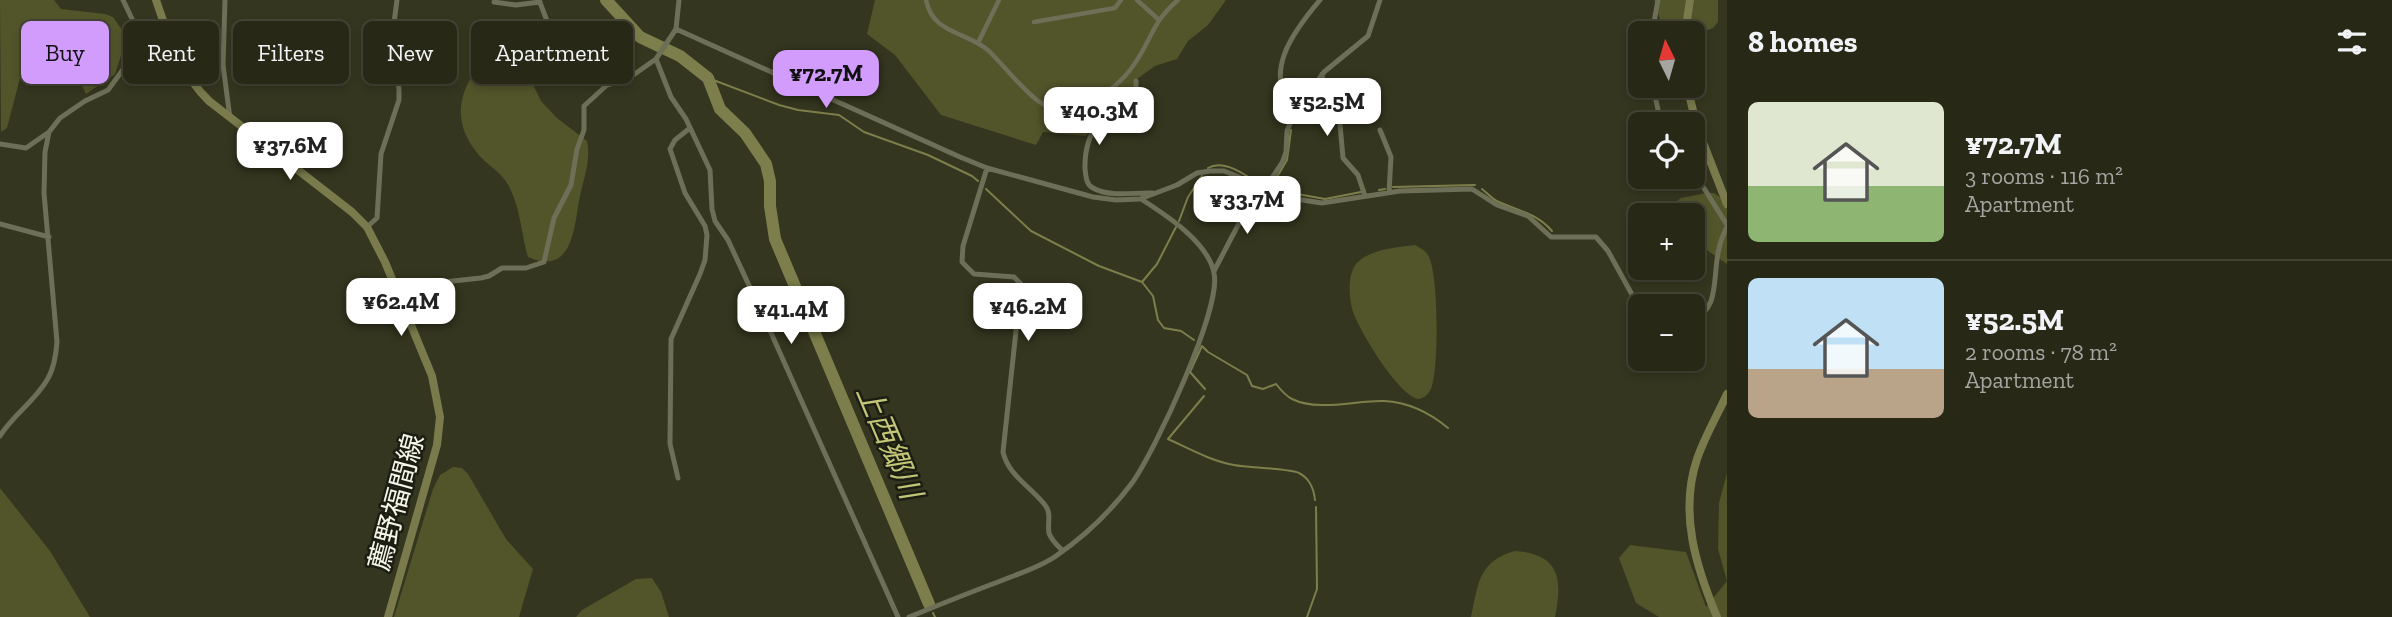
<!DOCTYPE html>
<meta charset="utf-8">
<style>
body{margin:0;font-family:"Zilla Slab","Noto Sans JP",serif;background:#343424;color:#f1f3f6;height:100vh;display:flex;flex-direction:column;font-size:26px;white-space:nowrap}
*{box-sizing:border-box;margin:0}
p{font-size:23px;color:#a5a6a1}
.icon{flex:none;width:38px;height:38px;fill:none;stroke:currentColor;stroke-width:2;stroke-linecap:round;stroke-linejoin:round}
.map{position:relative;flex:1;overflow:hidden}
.details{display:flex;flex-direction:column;background:#282817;width:665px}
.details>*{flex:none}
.hud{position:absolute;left:21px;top:21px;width:665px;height:63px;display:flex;gap:14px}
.needle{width:46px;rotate:355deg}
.controls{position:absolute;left:1628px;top:21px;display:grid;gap:14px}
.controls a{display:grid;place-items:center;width:77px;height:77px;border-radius:10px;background:#282817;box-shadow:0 4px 10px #0003,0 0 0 2px #444436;font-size:35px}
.price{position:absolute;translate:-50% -60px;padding:0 16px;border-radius:14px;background:#fff;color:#222;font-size:23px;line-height:46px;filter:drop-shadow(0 2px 4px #0008)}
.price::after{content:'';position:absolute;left:50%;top:42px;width:21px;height:16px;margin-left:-10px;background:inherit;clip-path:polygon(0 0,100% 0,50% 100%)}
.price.current{background:#d29cfd;color:#111}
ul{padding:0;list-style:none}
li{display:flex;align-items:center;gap:21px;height:175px;padding:0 21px}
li+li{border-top:2px solid #444436}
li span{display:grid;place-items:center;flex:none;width:196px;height:140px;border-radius:10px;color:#555}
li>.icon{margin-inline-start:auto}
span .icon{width:84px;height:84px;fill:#fffc;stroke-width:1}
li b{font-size:30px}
h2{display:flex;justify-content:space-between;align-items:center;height:84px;padding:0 21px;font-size:30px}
.pill{padding:0 24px;border-radius:10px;background:#282817;box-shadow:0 4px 10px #0003,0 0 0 2px #444436;font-size:24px;line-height:63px}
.pill.current{background:#d29cfd;color:#111}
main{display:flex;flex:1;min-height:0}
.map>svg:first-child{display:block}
</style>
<main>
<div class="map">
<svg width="1727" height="617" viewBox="0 0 1727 617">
<rect width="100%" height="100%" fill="#35361f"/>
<path fill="#52542a" d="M0,0H54L61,9L105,14L113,17L127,37L115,74L86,94L76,74L57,72L23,76L20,78L7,128L1,132Z
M875,0H1226L1208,25L1188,41L1177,59L1155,66L1134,81V90L1111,105L1086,136L1043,132L1036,145L941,115L895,55L867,34Z
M1654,0H1718V22L1713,28L1692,36V33H1667L1663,29Z
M497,56H513L522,62L541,101L557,118L587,141C591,161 584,177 580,196C574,225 574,277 528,257C521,233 520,201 505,180C498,170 486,164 478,154C462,135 456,113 465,90C473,72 478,64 497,56Z
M1706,193H1714L1727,202V264L1692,240V215H1672V205L1681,198Z
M1415,245C1420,248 1425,250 1428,255C1439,272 1439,370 1431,389C1428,395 1425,397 1419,399C1399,397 1358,329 1352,309C1349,296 1347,272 1358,262C1371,249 1399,247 1415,245Z
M453,467L462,468L468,474L506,539L533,569L519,617H394L433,489L440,475Z
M1727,473V617H1659L1636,603L1619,558L1630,545L1686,552L1706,607L1727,581L1718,549L1719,503Z
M0,488L50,551L90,617H0Z
M1515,551C1559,554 1563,578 1555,617H1471C1478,585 1478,561 1515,551Z
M652,578L661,592L669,617H576L582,610L636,579Z"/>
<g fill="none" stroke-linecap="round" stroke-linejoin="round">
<path stroke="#7c7f4b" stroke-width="2" d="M708,78L779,105L798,110L839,115L864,132L928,155L972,176L978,181
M1291,130L1287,160L1270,189L1325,199L1361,192
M1208,168C1224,159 1246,175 1260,185
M1393,187L1475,185
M986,189L1031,231L1099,266L1142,282L1153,296L1158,320L1164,328L1181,331L1194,340
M1482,189C1487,193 1493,200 1499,202C1520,211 1537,214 1552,231
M1379,190L1385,189
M1179,221L1188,197L1202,176
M1142,282L1157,264L1176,227
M1205,389L1190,372L1202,346L1208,352L1247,375L1252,386L1263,389L1276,384C1280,389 1286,396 1292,399C1318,412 1357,400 1384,401C1407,402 1430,413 1448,428
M1204,396L1168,439C1190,449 1211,461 1234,465C1248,468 1291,468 1299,473C1309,478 1314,489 1315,500
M933,613L935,617
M1307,617L1317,589L1316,507"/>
<path stroke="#7c7f4b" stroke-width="12" d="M606,0L640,37L680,56L708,78L720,109L745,133L766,164L770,181V206L775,239L929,604"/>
<path stroke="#6d6f56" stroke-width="4.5" d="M926,0C933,35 967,31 989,51C1005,67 1020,87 1038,101C1069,124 1115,92 1133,66C1152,40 1151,23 1178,0
M1137,0L1158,19
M1034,22L1115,8L1121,0
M978,43L999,0"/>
<path stroke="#6d6f56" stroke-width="5" d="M225,0L223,65L230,118
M539,0L556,44L568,59L607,85
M494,2L516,5L540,2
M134,23L163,21
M676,29L960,157L987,168L1093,197L1116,200L1140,199L1177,185L1197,173L1210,171H1224L1239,177L1257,189L1276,196L1322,203L1400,191L1472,189L1497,205L1528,216L1551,237H1596L1608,251L1640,309
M1652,33L1658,0
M656,59L671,97L686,119L710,170L712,209L715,221L728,240L772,335L898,617
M1322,74L1324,90L1339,113L1343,158L1358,175L1365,196
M1136,81V92C1104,113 1084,129 1085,169C1086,177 1086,184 1093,188C1111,198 1134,192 1153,193
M1653,86L1661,124
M1339,113L1367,116
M1294,114C1262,73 1292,33 1320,0
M1380,130L1391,157L1389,192
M0,144L26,148L49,132
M987,168L963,246L962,262L974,274L1014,277L1021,284L1003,452C1008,475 1031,487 1045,505C1052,514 1047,523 1049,533C1051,540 1058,546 1063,551
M1692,169L1727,225
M1263,191L1282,163L1286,152L1287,131L1294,114L1324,72L1368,36L1380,0
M0,224L49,237
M367,227L377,218L381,154L399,100V89L392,38L397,0
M1214,271L1257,189
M396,289L416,281L434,283L481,278L489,276L502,268H526L544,262L554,218L571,185L577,149L584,130V106L607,85L629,78L656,59L676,29L679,0
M1692,320C1727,306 1706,265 1727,227
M0,436C13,415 35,401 47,380C54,369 56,355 57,342L44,193L45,152L49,132L60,118L85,101L108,90L130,60L135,38L134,23L123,0
M678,478L670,444L671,339L700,274L705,260L707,235L705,226L685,193L670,149L675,140L690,128
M909,617C939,605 968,593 998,582C1017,574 1039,568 1056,556C1085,536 1111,511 1132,483C1155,451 1222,308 1214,273C1208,242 1166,215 1141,199"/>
<path stroke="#797b4c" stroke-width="8" d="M156,0C169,38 180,73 209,101L352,212L367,227L385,262L432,376L440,417L437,445L388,617
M1685,33L1690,0
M1687,86L1697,127L1727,204
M1717,617C1696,567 1679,513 1697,459C1705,436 1717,416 1727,394"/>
</g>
<g text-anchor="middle" stroke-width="5" stroke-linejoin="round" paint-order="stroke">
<g font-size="28" fill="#f4f6e7" stroke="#1c1d13">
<text transform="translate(396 502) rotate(-75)" y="10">薦野福間線</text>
</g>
<g font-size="30" font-style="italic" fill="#c2c676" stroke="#1c1d13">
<text transform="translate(889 442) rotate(67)" y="10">上西郷川</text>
</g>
</g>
</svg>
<div class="controls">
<a><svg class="needle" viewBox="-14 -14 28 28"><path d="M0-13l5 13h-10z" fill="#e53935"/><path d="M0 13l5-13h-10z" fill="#a5a6a1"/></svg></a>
<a><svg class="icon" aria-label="locate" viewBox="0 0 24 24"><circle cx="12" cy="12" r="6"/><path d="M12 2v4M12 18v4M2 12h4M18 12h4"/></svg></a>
<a>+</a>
<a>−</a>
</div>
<b class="price current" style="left:826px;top:110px">¥72.7M</b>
<b class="price" style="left:1327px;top:138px">¥52.5M</b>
<b class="price" style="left:1099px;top:147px">¥40.3M</b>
<b class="price" style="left:290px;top:182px">¥37.6M</b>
<b class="price" style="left:1247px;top:236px">¥33.7M</b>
<b class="price" style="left:401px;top:338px">¥62.4M</b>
<b class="price" style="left:1028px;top:343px">¥46.2M</b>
<b class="price" style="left:791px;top:346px">¥41.4M</b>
<div class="hud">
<a class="pill current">Buy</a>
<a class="pill">Rent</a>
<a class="pill">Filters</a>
<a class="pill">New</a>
<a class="pill">Apartment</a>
</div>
</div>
<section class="details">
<h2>8 homes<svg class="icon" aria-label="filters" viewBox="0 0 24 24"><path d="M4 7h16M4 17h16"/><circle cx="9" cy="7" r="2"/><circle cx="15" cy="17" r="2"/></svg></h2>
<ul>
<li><span style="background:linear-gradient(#dfe7d0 60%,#8fb573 0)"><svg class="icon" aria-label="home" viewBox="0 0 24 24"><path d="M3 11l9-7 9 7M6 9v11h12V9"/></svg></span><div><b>¥72.7M</b><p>3 rooms · 116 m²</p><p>Apartment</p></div></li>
<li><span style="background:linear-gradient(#bfe0f5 65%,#b9a48a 0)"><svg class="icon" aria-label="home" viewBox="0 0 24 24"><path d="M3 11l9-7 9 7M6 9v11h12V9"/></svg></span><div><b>¥52.5M</b><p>2 rooms · 78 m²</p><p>Apartment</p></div></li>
</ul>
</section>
</main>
